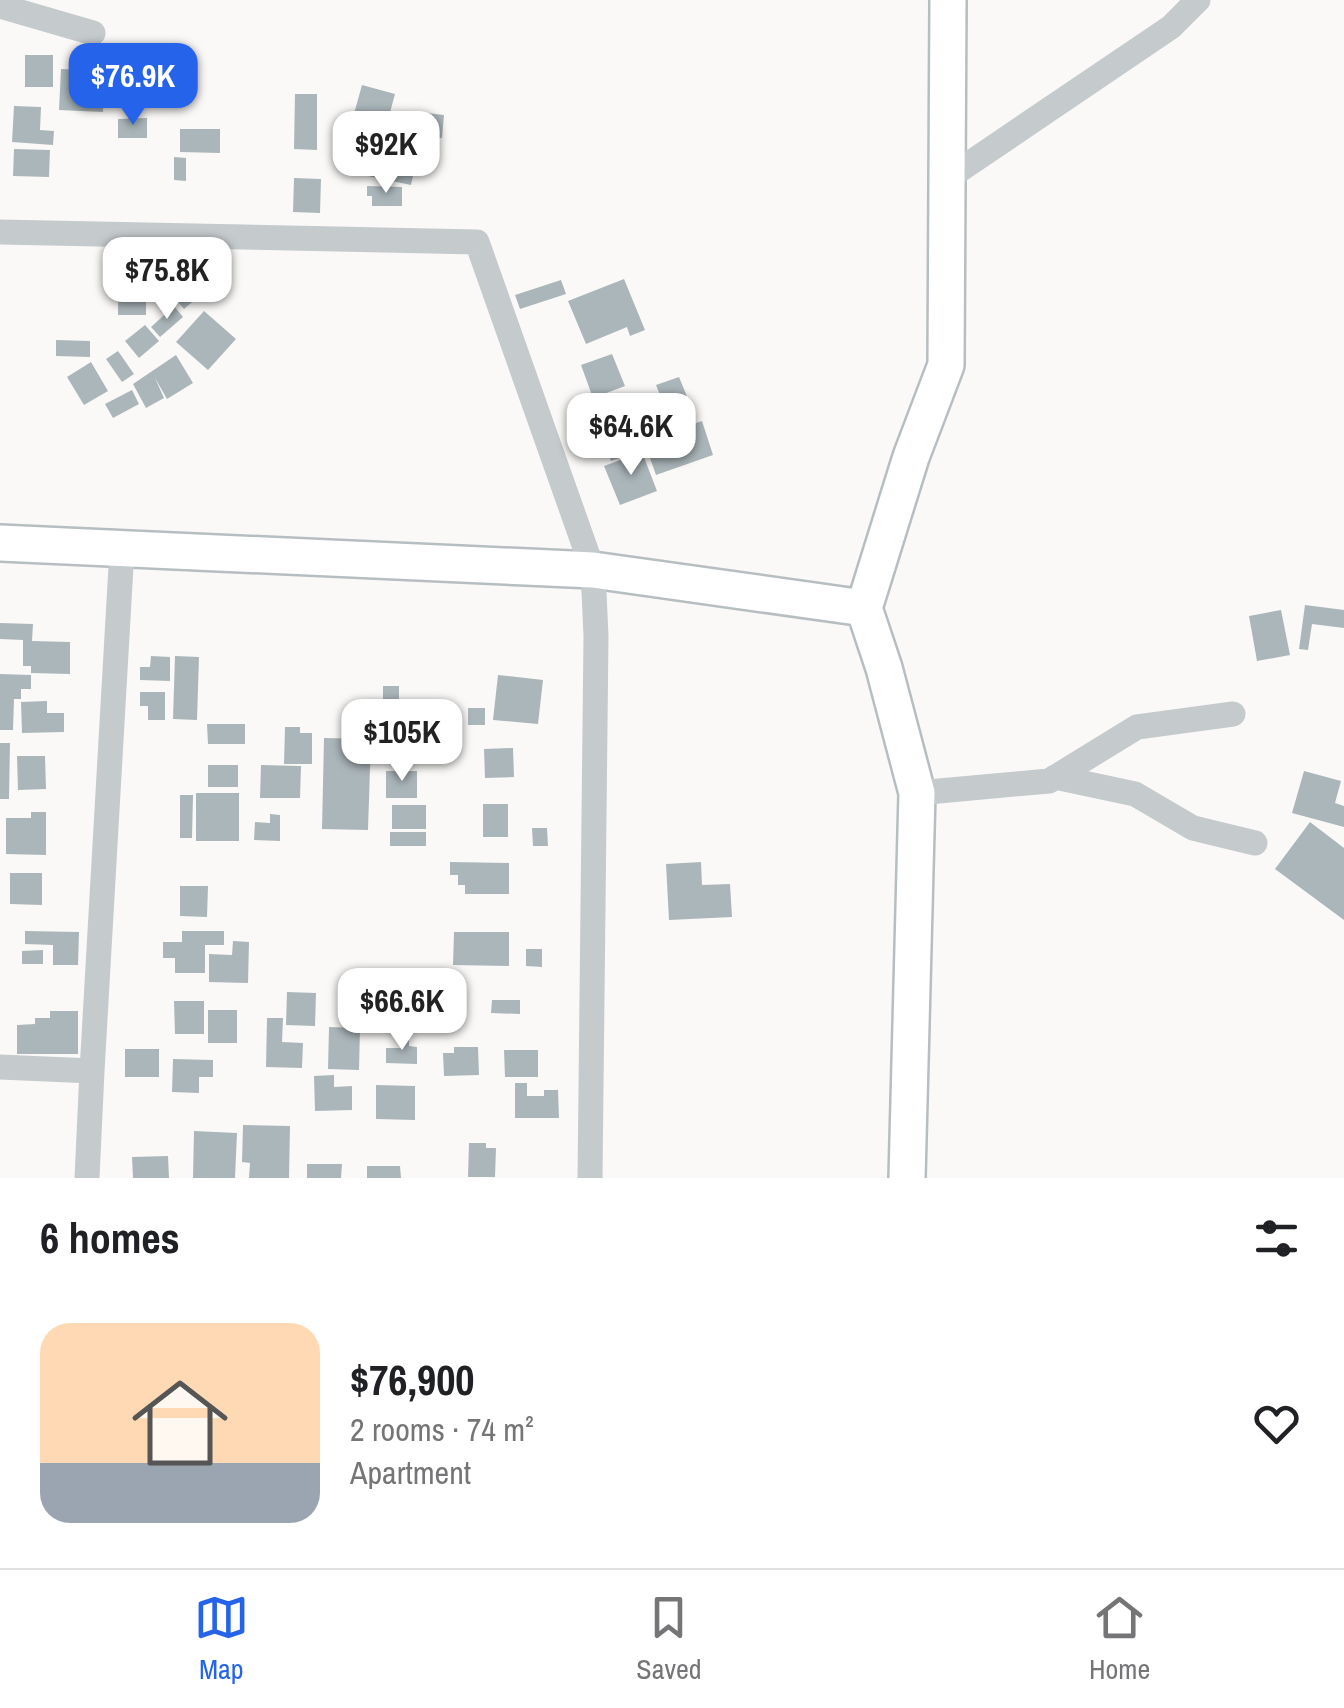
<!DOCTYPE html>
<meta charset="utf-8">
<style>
body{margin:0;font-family:"Archivo Narrow",sans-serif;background:#f6f6f6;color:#202124;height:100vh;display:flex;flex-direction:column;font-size:38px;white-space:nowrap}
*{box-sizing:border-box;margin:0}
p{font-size:32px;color:#757577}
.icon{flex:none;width:55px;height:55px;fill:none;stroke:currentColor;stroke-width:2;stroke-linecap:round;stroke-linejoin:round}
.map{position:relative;height:1178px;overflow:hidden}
.panel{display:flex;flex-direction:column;background:#fff;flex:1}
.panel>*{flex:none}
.price{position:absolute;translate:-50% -85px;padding:0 22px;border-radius:20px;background:#fff;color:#222;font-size:32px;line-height:65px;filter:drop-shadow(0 2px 5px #0008)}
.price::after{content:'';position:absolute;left:50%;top:60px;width:30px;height:22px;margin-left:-15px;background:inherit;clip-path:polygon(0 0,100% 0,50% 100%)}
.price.current{background:#2563eb;color:#fff}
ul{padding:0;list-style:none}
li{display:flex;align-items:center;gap:30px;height:250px;padding:0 40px}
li+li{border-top:2px solid #e0e0e0}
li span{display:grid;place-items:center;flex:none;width:280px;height:200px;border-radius:30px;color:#555}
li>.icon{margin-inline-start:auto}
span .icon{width:120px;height:120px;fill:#fffc;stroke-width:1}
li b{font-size:42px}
h2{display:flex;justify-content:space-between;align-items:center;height:120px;padding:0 40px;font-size:42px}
.tabs{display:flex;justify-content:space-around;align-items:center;height:140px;border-top:2px solid #e0e0e0;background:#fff;font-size:28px;color:#757577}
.tabs a{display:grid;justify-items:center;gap:5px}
.tabs .current{color:#2563eb}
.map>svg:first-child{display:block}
</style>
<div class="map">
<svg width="1344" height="1178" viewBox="0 0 1344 1178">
<rect width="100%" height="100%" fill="#faf9f7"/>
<path fill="#abb6ba" d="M25,55H53V87H25Z
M61,69L105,71L103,112L59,110Z
M362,85L395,94L385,131L352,121Z
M295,94H317V150L294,149Z
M14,106L41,107L40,130L54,131L53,145L12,142Z
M410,111L444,115L442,138L408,134Z
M147,118V138H118V119Z
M180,129H220V153L180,152Z
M358,130L420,143L411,185L349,172Z
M14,149L50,150L49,177L13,176Z
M174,157L186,158V181L174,180Z
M294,178L321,179L320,213L293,212Z
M367,186L402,187V206H372V196H367Z
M118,277L155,278L154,302H146V315H118Z
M624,279L645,330L630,336L627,327L586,344L568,301Z
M561,280L566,294L520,309L515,295Z
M193,281L203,293L184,309L174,297Z
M174,306L183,317L160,337L151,327Z
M204,311L236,339L208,370L176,342Z
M145,325L159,341L139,358L125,341Z
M56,340L90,341V357L56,356Z
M118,351L134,374L122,382L106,359Z
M612,354L625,386L593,398L581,365Z
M176,355L193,383L167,399L155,378L164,398L146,408L133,384Z
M91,362L108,391L84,405L67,377Z
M679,377L693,411L670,420L656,385Z
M132,390L139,404L113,418L105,404Z
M629,408L644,448L611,461L604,442L598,444L590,423Z
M702,421L713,455L656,475L650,458L658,455L652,438Z
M642,452L657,491L620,505L604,466Z
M1305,605L1344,610V628L1312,624L1308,650L1299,649Z
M1281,610L1290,655L1257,661L1249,616Z
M0,623L33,624L32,641L70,642V674L31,673V666H23V640L0,639Z
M151,656L170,657V681L140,680V667H150Z
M175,656L199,657L197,720L173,719Z
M0,674L31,675V689H21V699H14L13,730H0Z
M498,675L543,680L538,724L493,720Z
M383,686H399V723H383Z
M140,692H165V720H148V706H140Z
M47,701V713H64V732L22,733L21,702Z
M468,708H485V725H468Z
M207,724H245V744H208Z
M285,727H300V733H312V764H284Z
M324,738L371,739L368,830L322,829Z
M0,743H10L9,799H0Z
M513,748L514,777L485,778L484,749Z
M17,756H45L46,789L18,790Z
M208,765H238V787H208Z
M261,765L301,766L300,798H260Z
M386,771H417V798H386Z
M1304,771L1341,781L1335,803L1344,806V827L1292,813Z
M196,793H239V841H196Z
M180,795H193L192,838H180Z
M483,804H508V837H483Z
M392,805H426V829H392Z
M31,812H46V855L6,854V818H31Z
M270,814L280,815V841L254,840L255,822L270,823Z
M1310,822L1344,848V920L1275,869Z
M532,828H547L548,846H533Z
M390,832H426V846H390Z
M450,862L509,863V894H465V885H458V875H450Z
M701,862L702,885L730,884L732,917L669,920L666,864Z
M10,873H42V905L10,904Z
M180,886H208L207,917L180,916Z
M25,931L79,932L78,965H53V945L25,944Z
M182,931H224V945H205V973H175V958H163V942H182Z
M454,932H509V966L453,965Z
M233,941L249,942L248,983L209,982V954L232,955Z
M526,949H542V967L526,966Z
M43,950V964H22V951Z
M287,992L316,993L315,1026L286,1025Z
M376,997L420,998L419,1023L393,1022L392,1030H375Z
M492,1000H520V1014L491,1013Z
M174,1001H204V1034H175Z
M208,1010H237V1043H208Z
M447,1010L448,1030L433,1031L432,1011Z
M50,1011H78V1054H17V1025L35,1024V1018H50Z
M267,1018H283L282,1042L303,1043L302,1068L266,1067Z
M329,1027L360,1028L359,1070L328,1069Z
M401,1036H409V1046L417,1047V1064L386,1063V1048H401Z
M454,1047H478L479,1075L444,1076L443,1053H454Z
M125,1049H159V1077H125Z
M504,1050H538V1077H505Z
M173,1059L213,1060V1077H199V1093L172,1092Z
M334,1075V1087L352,1086V1110L315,1111L314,1076Z
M515,1083H527V1096H544V1090H558L559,1118H515Z
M376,1085L415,1086V1120L376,1119Z
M243,1125L290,1126L289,1178H249L250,1163L242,1162Z
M194,1131L237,1133L235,1178H193Z
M469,1143H486V1148H496L495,1177H468Z
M168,1156L169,1178H133L132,1157Z
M307,1164H342L341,1178H307Z
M367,1166H400L401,1178H367Z"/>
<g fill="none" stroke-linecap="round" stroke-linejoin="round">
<g stroke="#b7bec1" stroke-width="40">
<path id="secondary" d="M0,543L593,570L864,608
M907,1178L917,793L884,668L864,608L911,457L946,365L948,0"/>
</g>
<path stroke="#c5cacd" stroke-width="25" d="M0,6L93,33
M948,178L1171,27L1198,0
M0,232L477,242L593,570L596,636L590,1178
M1055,777L1135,794L1193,828L1255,843
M917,793L1049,781L1137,727L1233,714
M0,1067L92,1071L122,549
M87,1178L92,1071"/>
<use href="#secondary" stroke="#fff" stroke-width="35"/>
</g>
</svg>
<b class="price current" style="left:133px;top:128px">$76.9K</b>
<b class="price" style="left:386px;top:196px">$92K</b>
<b class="price" style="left:167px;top:322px">$75.8K</b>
<b class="price" style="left:631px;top:478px">$64.6K</b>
<b class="price" style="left:402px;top:784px">$105K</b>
<b class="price" style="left:402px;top:1053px">$66.6K</b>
</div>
<section class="panel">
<h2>6 homes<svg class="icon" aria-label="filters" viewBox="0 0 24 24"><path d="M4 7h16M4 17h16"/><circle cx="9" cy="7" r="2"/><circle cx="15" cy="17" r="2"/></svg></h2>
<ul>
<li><span style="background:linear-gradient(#ffd9b3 70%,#9aa5b1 0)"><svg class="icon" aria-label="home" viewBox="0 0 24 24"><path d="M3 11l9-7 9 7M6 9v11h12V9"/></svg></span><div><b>$76,900</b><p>2 rooms · 74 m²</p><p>Apartment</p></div><svg class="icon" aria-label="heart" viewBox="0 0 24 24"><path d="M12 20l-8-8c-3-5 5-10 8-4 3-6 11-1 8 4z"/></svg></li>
</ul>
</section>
<nav class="tabs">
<a class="current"><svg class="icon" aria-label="map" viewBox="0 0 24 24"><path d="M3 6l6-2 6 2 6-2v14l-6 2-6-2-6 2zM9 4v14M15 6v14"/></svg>Map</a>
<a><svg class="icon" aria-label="saved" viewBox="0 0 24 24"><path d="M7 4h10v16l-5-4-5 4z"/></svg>Saved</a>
<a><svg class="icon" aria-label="home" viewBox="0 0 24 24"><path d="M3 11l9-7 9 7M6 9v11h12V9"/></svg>Home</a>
</nav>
